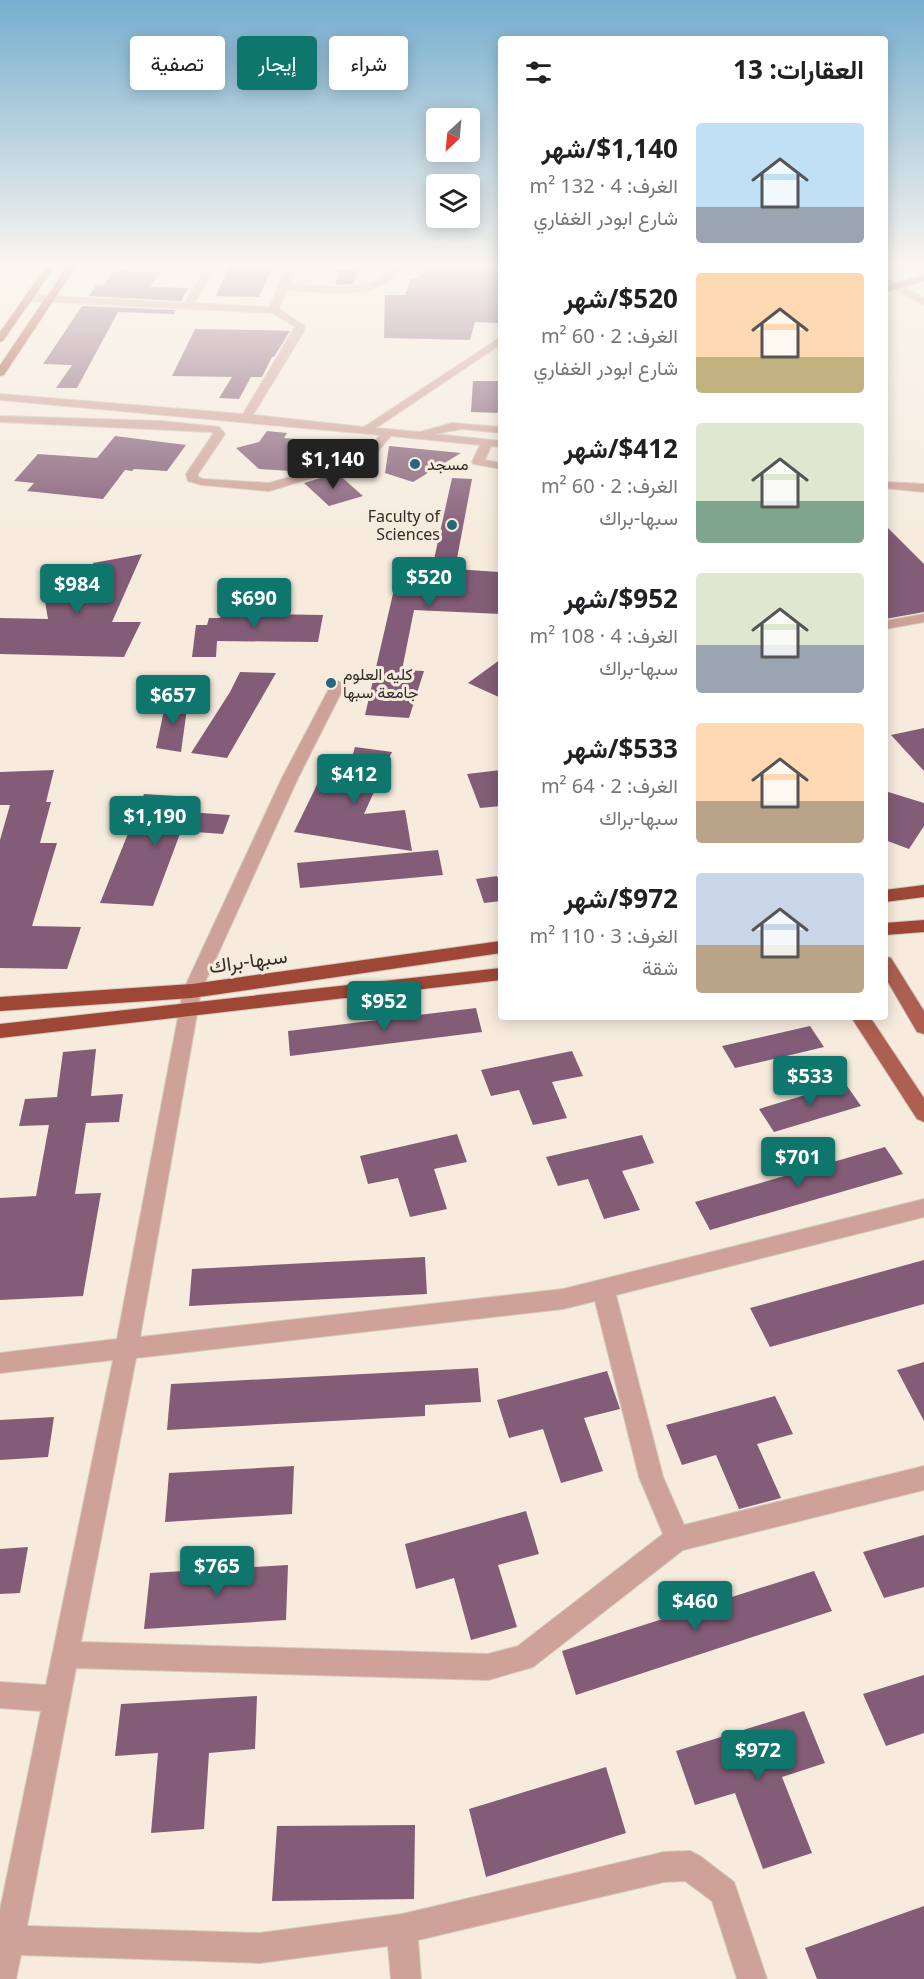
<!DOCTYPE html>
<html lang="ar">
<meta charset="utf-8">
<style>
body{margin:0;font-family:"Noto Sans",Vazirmatn,sans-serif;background:#f2f2f2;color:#202124;direction:rtl;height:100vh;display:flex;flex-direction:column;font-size:22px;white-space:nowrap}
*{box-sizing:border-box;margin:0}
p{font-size:20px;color:#757577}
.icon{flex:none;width:33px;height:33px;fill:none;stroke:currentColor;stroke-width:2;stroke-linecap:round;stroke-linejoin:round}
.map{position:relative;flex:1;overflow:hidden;direction:ltr}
.sheet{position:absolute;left:498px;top:36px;width:390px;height:984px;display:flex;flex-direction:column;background:#fff;border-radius:6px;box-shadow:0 3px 15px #0003;direction:rtl}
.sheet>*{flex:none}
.hud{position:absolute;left:18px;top:36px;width:390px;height:54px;direction:rtl;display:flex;gap:12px}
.needle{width:39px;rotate:206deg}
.fabs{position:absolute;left:426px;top:108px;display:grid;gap:12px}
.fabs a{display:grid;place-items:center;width:54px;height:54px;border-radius:6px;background:#fff;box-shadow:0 3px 15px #0003;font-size:30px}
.price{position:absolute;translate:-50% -51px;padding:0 14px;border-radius:6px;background:#0f766e;color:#fff;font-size:20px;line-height:39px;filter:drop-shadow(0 2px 3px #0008)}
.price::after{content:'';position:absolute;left:50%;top:36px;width:18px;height:14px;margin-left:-9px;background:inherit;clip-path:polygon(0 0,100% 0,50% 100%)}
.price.selected{background:#222;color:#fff}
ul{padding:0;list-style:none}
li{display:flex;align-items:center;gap:18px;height:150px;padding:0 24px}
li span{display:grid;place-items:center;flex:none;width:168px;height:120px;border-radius:6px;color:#555}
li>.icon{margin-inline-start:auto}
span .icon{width:72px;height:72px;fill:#fffc;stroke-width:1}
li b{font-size:26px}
h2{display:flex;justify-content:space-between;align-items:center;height:72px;padding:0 24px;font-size:26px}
.pill{padding:0 21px;border-radius:6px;background:#fff;box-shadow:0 3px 15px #0003;font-size:21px;line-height:54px}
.pill.selected{background:#0f766e;color:#fff}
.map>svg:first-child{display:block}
</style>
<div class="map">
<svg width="924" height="1979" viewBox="0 0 924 1979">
<rect width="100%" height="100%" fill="#f6ebdd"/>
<path fill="#835d77" d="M229,265H274L259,297L216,296Z
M424,265H501V303L498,323L475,322L470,340L384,338L385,295H405L411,279H419Z
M339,270H357L354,284L335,285Z
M114,271L160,272L150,287L188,288L181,301L89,296L96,285L103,286Z
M82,306L176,310L174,314L118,312L77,388H56L72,365L43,364Z
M195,329L260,330L290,331L274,357H272L262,377H251L239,399L219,398L232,377L172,376Z
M473,381H501V413L471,412Z
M267,431L287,433L284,438L307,440L328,459L323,461L327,464L294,474L291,471L259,469L236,448L259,442Z
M115,436L186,445L167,471L134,469L132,471L125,470L103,499L27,491L34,483L14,481L38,454L97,458Z
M389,446L461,453L413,482L385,473Z
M337,473L363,496L329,506L304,483Z
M452,478L472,479L455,569L499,572L501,574V614L414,610L402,670L424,671L409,718L365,715L398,572L431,573Z
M885,525L924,564V612L885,619Z
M142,554L112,622H141L124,657L0,654V618L48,619L43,590H46L45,575L95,569L93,563Z
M224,606L266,607L264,614L323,615L318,642L217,641L216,657H192L196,625H207L209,618H220Z
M501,659V698L468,683Z
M240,672L276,673L227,758L191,753L230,692Z
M166,701H188L181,752L156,748Z
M924,728V771L891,735Z
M355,747L392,752L364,814L405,810L412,851L294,832L327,764L349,768Z
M54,770L46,802H51L40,843H57L32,926L81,927L67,969L0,968V840L10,805H0V772Z
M501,770V806L480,808L467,774Z
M885,791L924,803V826L909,849L885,840Z
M144,794L193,797L188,812L230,815L223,834L181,831L153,906L100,903Z
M438,850L443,875L300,888L297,863Z
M497,876L501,886V901L484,903L476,879Z
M476,1008L482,1032L290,1056L288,1031Z
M810,1026L824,1047L735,1068L722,1046Z
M96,1049L91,1096L123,1094L119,1122L86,1123L75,1194L101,1193L83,1296L0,1300V1198L36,1196L49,1125L19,1126L25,1099L57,1097L63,1052Z
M572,1051L583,1076L552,1082L567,1118L533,1125L519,1090L491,1096L481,1070Z
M845,1083L861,1106L774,1132L759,1109Z
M457,1134L467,1162L434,1169L447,1209L410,1217L398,1178L368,1184L360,1156Z
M642,1135L654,1163L622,1171L640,1210L604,1219L588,1179L558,1186L546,1157Z
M885,1147L903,1174L710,1230L695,1202Z
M425,1257L427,1294L189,1306L192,1269Z
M924,1260V1304L770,1347L750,1308Z
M924,1362V1421L897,1370Z
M478,1368L481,1402L425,1405V1416L167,1430L171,1384Z
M607,1371L620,1409L584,1418L603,1471L561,1483L543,1429L509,1438L497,1400Z
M775,1396L793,1434L757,1444L781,1498L739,1509L716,1455L682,1465L666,1425Z
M54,1417L48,1457L0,1460V1420Z
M294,1466L292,1514L165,1522L169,1473Z
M526,1511L539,1554L498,1565L517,1627L471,1640L454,1578L416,1589L405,1544Z
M924,1535V1587L884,1598L863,1552Z
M28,1547L20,1593L0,1594V1549Z
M288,1565L286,1620L144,1629L150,1573Z
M814,1571L832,1611L576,1695L562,1651Z
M924,1675V1733L886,1746L863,1694Z
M257,1696L255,1749L209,1753L204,1829L151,1833L158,1753L115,1756L121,1704Z
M804,1711L825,1763L782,1777L812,1853L763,1869L735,1793L695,1805L676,1751Z
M606,1767L626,1833L486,1877L469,1809Z
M415,1825L414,1899L272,1901L277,1826Z
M924,1906V1979H817L805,1948Z"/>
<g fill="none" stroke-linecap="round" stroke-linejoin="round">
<g stroke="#d3c9bc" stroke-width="2">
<path id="minor" d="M207,265H216L194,303L270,307L286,265H295L288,284C319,285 376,297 393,265H402C382,304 323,291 286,290L279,309L305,326L303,333L253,415L364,427L501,337V344L376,428L420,432L452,423L501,427V433L462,429L435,434L501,441V447L491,446L485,460L501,463V469L474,464L472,462L480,445L391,436L373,457L365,462L269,491L202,485L188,481L186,474L213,434L212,432L0,422V416L161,421L219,427L225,434L198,474V477L203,479L269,483L357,458L365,453L380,435L0,400V394L243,414L295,327L272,313L29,301L24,298L29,295L185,303Z
M885,277L924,298V305L885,284Z
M885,482L924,484V492L885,488Z
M924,614V622L885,629V621Z
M338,681L345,685L298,778L201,991L140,1337L563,1289L924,1199V1217L616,1295L663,1477L684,1525L924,1466V1490L683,1550L533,1667L488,1680L76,1668L27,1926L260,1933L402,1914L664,1852L690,1851L700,1856L734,1882L767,1979H737L712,1901L685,1881L664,1882L418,1940L421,1979H391L388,1946L260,1963L21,1955L16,1979H0V1910L41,1711L0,1708V1682L46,1685L113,1360L0,1373V1353L117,1339L183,991L282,778L331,685ZM595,1301L639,1477L663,1534L518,1646L488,1654L81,1642L136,1358L563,1309Z"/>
</g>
<g stroke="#d3c9bc" stroke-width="2">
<path id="major" d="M924,275V281L885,292V286Z
M885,956L891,958L924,1011V1034L917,1032L885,977Z
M851,1017H870L924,1098V1122L917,1119Z"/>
</g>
<g stroke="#d3c9bc" stroke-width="2">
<path id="highway" d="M47,265H56L3,341L0,342V332Z
M68,265H77L4,375L0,376V365Z
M924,885V897L885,902V890Z
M924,920V932L885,935V923Z
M501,941V953L192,998L0,1011V997L192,984Z
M501,968V980L0,1038V1024Z"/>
</g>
<use href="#minor" fill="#cea298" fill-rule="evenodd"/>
<use href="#major" fill="#ad6051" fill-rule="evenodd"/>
<use href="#highway" fill="#9f4737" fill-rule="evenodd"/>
</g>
<linearGradient id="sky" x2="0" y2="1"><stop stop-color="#76aecf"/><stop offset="0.49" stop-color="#fbf6f0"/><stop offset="1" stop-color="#fbf6f0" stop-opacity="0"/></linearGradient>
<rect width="924" height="542" fill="url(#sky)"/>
<g fill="#26677b" stroke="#f6ebdd" stroke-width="2">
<circle cx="415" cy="464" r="6"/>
<circle cx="452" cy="525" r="6"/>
<circle cx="331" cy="683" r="6"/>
</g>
<g text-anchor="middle" stroke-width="6" stroke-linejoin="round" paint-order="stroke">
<g font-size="16" fill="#312c27" stroke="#f6ebdd" text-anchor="start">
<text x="427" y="470">مسجد</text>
<text x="440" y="522" text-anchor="end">Faculty of<tspan x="440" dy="18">Sciences</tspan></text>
<text x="343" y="680">كليه العلوم<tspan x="343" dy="18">جامعة سبها</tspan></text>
</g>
<g font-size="20" fill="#312c27" stroke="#f6ebdd">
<text transform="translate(248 961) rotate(-8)" y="7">سبها-براك</text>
</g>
</g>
</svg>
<div class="fabs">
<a><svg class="needle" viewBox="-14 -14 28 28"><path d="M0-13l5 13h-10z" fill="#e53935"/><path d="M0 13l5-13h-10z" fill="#757577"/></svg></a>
<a><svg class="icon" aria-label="layers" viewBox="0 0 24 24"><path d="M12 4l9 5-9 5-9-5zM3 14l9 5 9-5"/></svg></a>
</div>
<b class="price selected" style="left:333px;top:490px">$1,140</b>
<b class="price" style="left:429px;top:608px">$520</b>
<b class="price" style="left:77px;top:615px">$984</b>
<b class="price" style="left:254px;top:629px">$690</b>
<b class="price" style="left:173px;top:726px">$657</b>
<b class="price" style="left:354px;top:805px">$412</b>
<b class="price" style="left:155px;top:847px">$1,190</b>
<b class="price" style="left:384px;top:1032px">$952</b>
<b class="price" style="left:810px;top:1107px">$533</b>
<b class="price" style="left:798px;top:1188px">$701</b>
<b class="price" style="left:217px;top:1597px">$765</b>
<b class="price" style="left:695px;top:1632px">$460</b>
<b class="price" style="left:758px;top:1781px">$972</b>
<div class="hud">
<a class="pill">شراء</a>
<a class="pill selected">إيجار</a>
<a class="pill">تصفية</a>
</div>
<section class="sheet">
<h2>العقارات: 13<svg class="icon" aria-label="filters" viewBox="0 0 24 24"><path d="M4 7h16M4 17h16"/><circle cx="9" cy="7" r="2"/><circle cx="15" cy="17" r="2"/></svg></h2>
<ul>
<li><span style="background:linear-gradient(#bfe0f5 70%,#9aa5b1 0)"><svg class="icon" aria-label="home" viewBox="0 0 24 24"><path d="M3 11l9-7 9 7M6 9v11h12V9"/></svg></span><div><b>$1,140/شهر</b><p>الغرف: 4 · 132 m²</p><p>شارع ابودر الغفاري</p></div></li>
<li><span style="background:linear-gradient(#ffd9b3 70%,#c2b280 0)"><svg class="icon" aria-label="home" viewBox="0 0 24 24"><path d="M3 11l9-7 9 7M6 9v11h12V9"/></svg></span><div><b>$520/شهر</b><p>الغرف: 2 · 60 m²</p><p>شارع ابودر الغفاري</p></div></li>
<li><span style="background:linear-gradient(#dfe7d0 65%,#7fa58c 0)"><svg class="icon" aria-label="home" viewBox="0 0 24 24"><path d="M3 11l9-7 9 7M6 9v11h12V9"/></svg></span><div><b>$412/شهر</b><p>الغرف: 2 · 60 m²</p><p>سبها-براك</p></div></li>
<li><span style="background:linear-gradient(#dfe7d0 60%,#9aa5b1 0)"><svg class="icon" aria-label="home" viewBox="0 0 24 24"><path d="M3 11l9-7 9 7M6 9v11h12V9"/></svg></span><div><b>$952/شهر</b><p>الغرف: 4 · 108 m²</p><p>سبها-براك</p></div></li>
<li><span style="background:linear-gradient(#ffd9b3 65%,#b9a48a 0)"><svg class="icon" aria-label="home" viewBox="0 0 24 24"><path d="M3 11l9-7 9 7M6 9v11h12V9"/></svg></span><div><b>$533/شهر</b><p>الغرف: 2 · 64 m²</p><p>سبها-براك</p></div></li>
<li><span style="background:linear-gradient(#c9d6e8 60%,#b9a48a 0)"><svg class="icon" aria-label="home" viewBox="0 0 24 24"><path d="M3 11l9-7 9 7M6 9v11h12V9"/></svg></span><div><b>$972/شهر</b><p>الغرف: 3 · 110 m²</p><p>شقة</p></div></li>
</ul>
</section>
</div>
